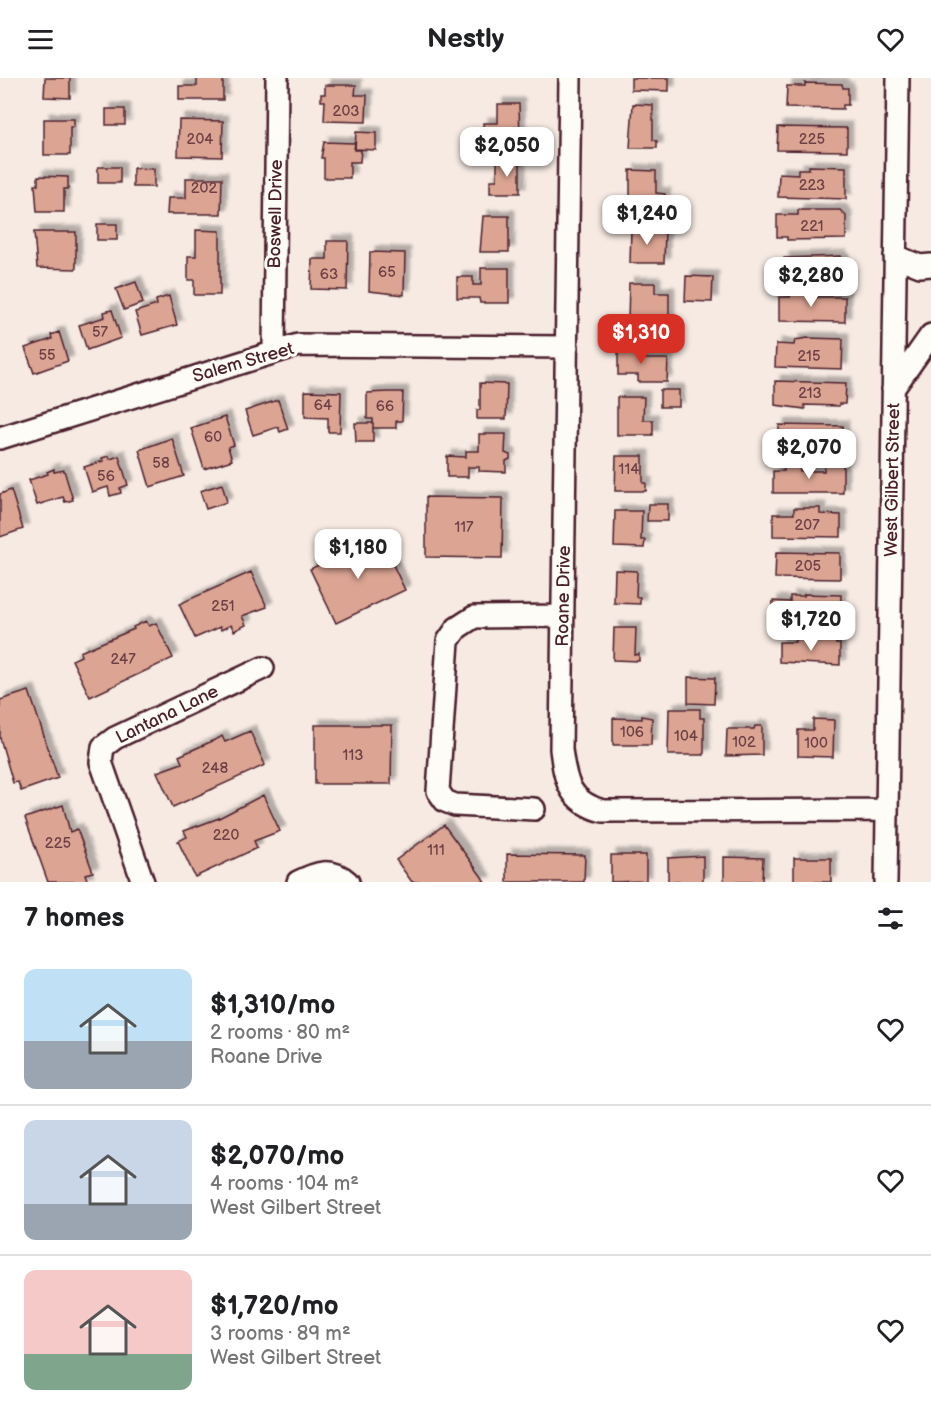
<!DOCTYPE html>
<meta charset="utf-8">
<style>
body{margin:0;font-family:"Balsamiq Sans",sans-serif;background:#f2f2f2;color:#202124;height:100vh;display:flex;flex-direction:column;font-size:22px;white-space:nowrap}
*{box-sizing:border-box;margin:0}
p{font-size:20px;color:#757577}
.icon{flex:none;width:33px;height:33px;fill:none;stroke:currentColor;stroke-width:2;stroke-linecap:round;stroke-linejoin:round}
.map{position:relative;height:804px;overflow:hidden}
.sheet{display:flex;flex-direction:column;background:#fff;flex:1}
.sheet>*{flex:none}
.price{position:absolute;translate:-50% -51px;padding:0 14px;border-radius:12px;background:#fff;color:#222;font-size:20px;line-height:39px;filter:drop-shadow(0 2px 3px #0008)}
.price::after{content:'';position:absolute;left:50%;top:36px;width:18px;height:14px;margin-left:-9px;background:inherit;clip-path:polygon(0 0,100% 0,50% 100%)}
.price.current{background:#d93025;color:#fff}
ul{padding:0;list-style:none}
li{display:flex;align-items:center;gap:18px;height:150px;padding:0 24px}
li+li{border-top:2px solid #e0e0e0}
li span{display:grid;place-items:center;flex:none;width:168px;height:120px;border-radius:12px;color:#555}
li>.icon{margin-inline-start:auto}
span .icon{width:72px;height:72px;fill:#fffc;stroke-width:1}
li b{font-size:26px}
h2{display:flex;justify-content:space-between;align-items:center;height:72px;padding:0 24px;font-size:26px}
header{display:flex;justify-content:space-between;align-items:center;height:78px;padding:0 24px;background:#fff;font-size:27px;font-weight:600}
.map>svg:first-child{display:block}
</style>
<header><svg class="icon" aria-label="menu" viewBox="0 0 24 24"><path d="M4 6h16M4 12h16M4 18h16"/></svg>Nestly<svg class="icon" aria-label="heart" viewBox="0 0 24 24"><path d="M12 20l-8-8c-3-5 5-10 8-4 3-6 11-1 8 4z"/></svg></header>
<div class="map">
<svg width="931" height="804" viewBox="0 0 931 804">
<defs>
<filter id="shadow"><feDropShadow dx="5.5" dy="-5.5" stdDeviation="1.5" flood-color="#0004"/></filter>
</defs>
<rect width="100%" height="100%" fill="#f6eae3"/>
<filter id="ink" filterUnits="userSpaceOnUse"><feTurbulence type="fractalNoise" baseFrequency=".0167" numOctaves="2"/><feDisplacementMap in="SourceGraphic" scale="12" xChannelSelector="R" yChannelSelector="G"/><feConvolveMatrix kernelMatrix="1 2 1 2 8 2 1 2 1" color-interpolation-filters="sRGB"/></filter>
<g filter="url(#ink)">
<path fill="#dba493" stroke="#4a1f2b" stroke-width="1.5" filter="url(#shadow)" d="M45,0H70V20L44,19Z
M197,0H223V22H179V8H197Z
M631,0H669V13L631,12Z
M805,5L842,6L843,10H848V27H843V31L786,30L787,8H805Z
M325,7H356L355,17H367L366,44L324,43L325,23H321V16H325Z
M498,26H519L520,59H483V45H498Z
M633,26L653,27V62L657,63V70H630Z
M106,31H125V47H106Z
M44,41H74V49H70V77H44Z
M179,42L223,43L222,79L178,78Z
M778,49L847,50V73L777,72Z
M356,54L376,55V72L355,71Z
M324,64L355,65L354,72H361L360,84H350V100H324V80H321Z
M497,83H520V115H490V102H497Z
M809,88L846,89V121L778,119L779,95L798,96V91H809Z
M98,89H120V105H98Z
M133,90L154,91V109H133Z
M630,92L656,93V115L665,116L664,128H630Z
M38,98L68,99V111H64V134H37L35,107H38Z
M186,100H222L221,136H167L168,120H186Z
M798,132H840L846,138V161L787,162V159H777V137H798Z
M483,138H509V174H480Z
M97,146H117V162H97Z
M631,149L665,152L664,185H630Z
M196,152L220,153V217H194V202H188V178H196Z
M34,154H76V191L37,190Z
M327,163H348L347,212L311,211L312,181H327Z
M370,174L405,175L404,217L369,213Z
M841,178V181L844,182L845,200L784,202V180Z
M481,190H509V225H480L479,220H457V199H473V207H481Z
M686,198L713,199L712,224L685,223Z
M136,204L143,225L124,232L116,211Z
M629,205H655V215H669V244L628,243Z
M790,213H809V219H845V244L779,243V219H790Z
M169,218L177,247L142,257L135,234L157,227L156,222Z
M112,232L121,260L87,272L79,247L105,239L104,234Z
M59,254L68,283L34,295L25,270L52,261L51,257Z
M808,260L843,261L842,291L775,289L776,266L794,267L795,262Z
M618,265H640V281H668L667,304H638V297H618Z
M775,303L846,305L845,326H839V328L804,327L805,331L775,327Z
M480,305L507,306L506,341H477V332H480Z
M660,312H679V329H660Z
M305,313L341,314L340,354H328V340L305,339Z
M387,314H403L402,343H396V350H373V341H367V315Z
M617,319H644L643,342H653V357H617Z
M278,322L288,351L280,354L278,349L253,357L245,333Z
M225,339L234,367L228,369L232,382L204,391L191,350Z
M355,345H373V364H356Z
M779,347L843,348V371L779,370Z
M479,356H506L505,375L510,377V381L506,383V394L479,393V389H468V399H447V378L466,379V373H479Z
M172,360L184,398L150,409L139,372Z
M109,378L110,381L119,378L128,407L120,410L121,415L110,418L108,409L92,414L84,389L103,383L102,380Z
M616,378H643V405H646V413H615Z
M824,386H843V415H773V393H784V388L800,389V393H824Z
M54,391V394L64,392L73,422L65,424L63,419L37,427L29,402L48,396L47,394Z
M222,406L227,424L206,431L200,413Z
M11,412L23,451L0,459V416Z
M426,419L503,420L502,480L426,479Z
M648,426H668V443H647Z
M794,430H820V436L841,437V459L773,458V436H794Z
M615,433H642L641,462H645L644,470L614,469Z
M379,458L405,512L336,545L310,491Z
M776,474L840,475V501L775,500Z
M615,492L637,493L636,519H640V526L614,525Z
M251,494L267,529L242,538L246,547L234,553L231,547L221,552L220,549L195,560L179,526Z
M804,516L841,517L840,546L772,544L773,523L790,524V518H804Z
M146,543L149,548L156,545L173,580L90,619L72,582L81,578L80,574L134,551L133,549Z
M614,550H636L635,577L639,576V583L613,582Z
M795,561H836V566H840V587L779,584V564H795Z
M688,599L715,600L714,626L688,625Z
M29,613L58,700L21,713L18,704L13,705L0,660V622Z
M669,631H700V640H704V677H668Z
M642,638L652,640L651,667H613V640L642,641Z
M813,641L834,642L833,679L798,678V652H813Z
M315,647H392L391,706H315Z
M755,648H762V677L726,678L727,651H754Z
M250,653L265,687L173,729L157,694L182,685L179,678L219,660L222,658L225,664Z
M263,717L280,753L254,763L257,770L195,799L178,763L187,759L184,753L219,740Z
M63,727L70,754L77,751L93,794L85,796L88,804H48L25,740Z
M444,747L482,799L485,804H412L396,782Z
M507,776L585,777L584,804H507Z
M611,777H646V803L611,804Z
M703,778V804H668V780Z
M724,779L763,780L762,804H724Z
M794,780H831V804H794Z"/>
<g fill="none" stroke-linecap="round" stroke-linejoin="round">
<g stroke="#4a1f2b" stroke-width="26">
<path id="street" d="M570,0L561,671C565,703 569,724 603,733L886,732
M895,178L920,188L931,187
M274,272L277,0
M893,311L931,257
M0,360L298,267L567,269
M534,731L455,727L445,723L438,713L448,563L457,550L474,539L563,538
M143,804L101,684L103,669L115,660L263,590
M298,804C316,795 331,789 348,804
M886,804L898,0"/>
</g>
<use href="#street" stroke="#fdfcf7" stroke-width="21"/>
</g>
</g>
<g text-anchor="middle" stroke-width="6" stroke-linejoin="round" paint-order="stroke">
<g font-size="15" fill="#6e4045">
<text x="346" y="38">203</text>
<text x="200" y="66">204</text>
<text x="812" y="66">225</text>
<text x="812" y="112">223</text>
<text x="204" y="115">202</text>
<text x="812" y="153">221</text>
<text x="387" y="199">65</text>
<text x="329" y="201">63</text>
<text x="100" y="259">57</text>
<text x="47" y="282">55</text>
<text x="809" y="283">215</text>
<text x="810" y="320">213</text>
<text x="323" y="332">64</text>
<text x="385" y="333">66</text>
<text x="213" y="364">60</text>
<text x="161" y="390">58</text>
<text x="629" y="396">114</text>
<text x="106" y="403">56</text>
<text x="807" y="452">207</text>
<text x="464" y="454">117</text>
<text x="808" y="493">205</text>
<text x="223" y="533">251</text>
<text x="123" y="586">247</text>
<text x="632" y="659">106</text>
<text x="686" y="663">104</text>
<text x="744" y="669">102</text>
<text x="816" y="670">100</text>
<text x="353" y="682">113</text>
<text x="215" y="695">248</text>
<text x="226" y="762">220</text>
<text x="58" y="770">225</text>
<text x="436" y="777">111</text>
</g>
<g font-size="18" fill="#4a1f2b" stroke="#fdfcf7">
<text transform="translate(275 136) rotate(-89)" y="6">Boswell Drive</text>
<text transform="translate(243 284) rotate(-16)" y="6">Salem Street</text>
<text transform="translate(892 402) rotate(-89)" y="6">West Gilbert Street</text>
<text transform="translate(563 518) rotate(-89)" y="6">Roane Drive</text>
<text transform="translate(167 636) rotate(-26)" y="6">Lantana Lane</text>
</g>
</g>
</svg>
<b class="price" style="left:507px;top:100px">$2,050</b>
<b class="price" style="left:647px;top:168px">$1,240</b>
<b class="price" style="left:811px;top:230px">$2,280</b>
<b class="price current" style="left:641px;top:287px">$1,310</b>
<b class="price" style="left:809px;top:402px">$2,070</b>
<b class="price" style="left:358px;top:502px">$1,180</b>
<b class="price" style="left:811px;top:574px">$1,720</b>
</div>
<section class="sheet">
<h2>7 homes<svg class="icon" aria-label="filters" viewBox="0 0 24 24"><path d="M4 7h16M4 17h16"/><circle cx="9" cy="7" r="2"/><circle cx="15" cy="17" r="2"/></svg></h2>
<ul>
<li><span style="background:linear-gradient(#bfe0f5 60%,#9aa5b1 0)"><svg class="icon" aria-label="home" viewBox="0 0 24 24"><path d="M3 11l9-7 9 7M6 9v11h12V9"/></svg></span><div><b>$1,310/mo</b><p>2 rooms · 80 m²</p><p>Roane Drive</p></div><svg class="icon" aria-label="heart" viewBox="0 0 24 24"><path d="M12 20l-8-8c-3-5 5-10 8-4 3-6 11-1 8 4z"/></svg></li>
<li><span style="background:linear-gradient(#c9d6e8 70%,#9aa5b1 0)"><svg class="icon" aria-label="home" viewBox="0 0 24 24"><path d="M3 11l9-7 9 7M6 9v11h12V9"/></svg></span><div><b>$2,070/mo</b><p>4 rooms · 104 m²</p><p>West Gilbert Street</p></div><svg class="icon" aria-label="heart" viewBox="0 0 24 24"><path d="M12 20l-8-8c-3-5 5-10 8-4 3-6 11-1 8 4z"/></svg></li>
<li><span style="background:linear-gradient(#f6c9c9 70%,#7fa58c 0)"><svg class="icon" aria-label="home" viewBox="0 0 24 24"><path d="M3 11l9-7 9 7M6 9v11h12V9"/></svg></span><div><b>$1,720/mo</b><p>3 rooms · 89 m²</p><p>West Gilbert Street</p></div><svg class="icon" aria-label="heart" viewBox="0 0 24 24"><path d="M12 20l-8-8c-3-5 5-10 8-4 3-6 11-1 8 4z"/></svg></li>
</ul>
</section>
